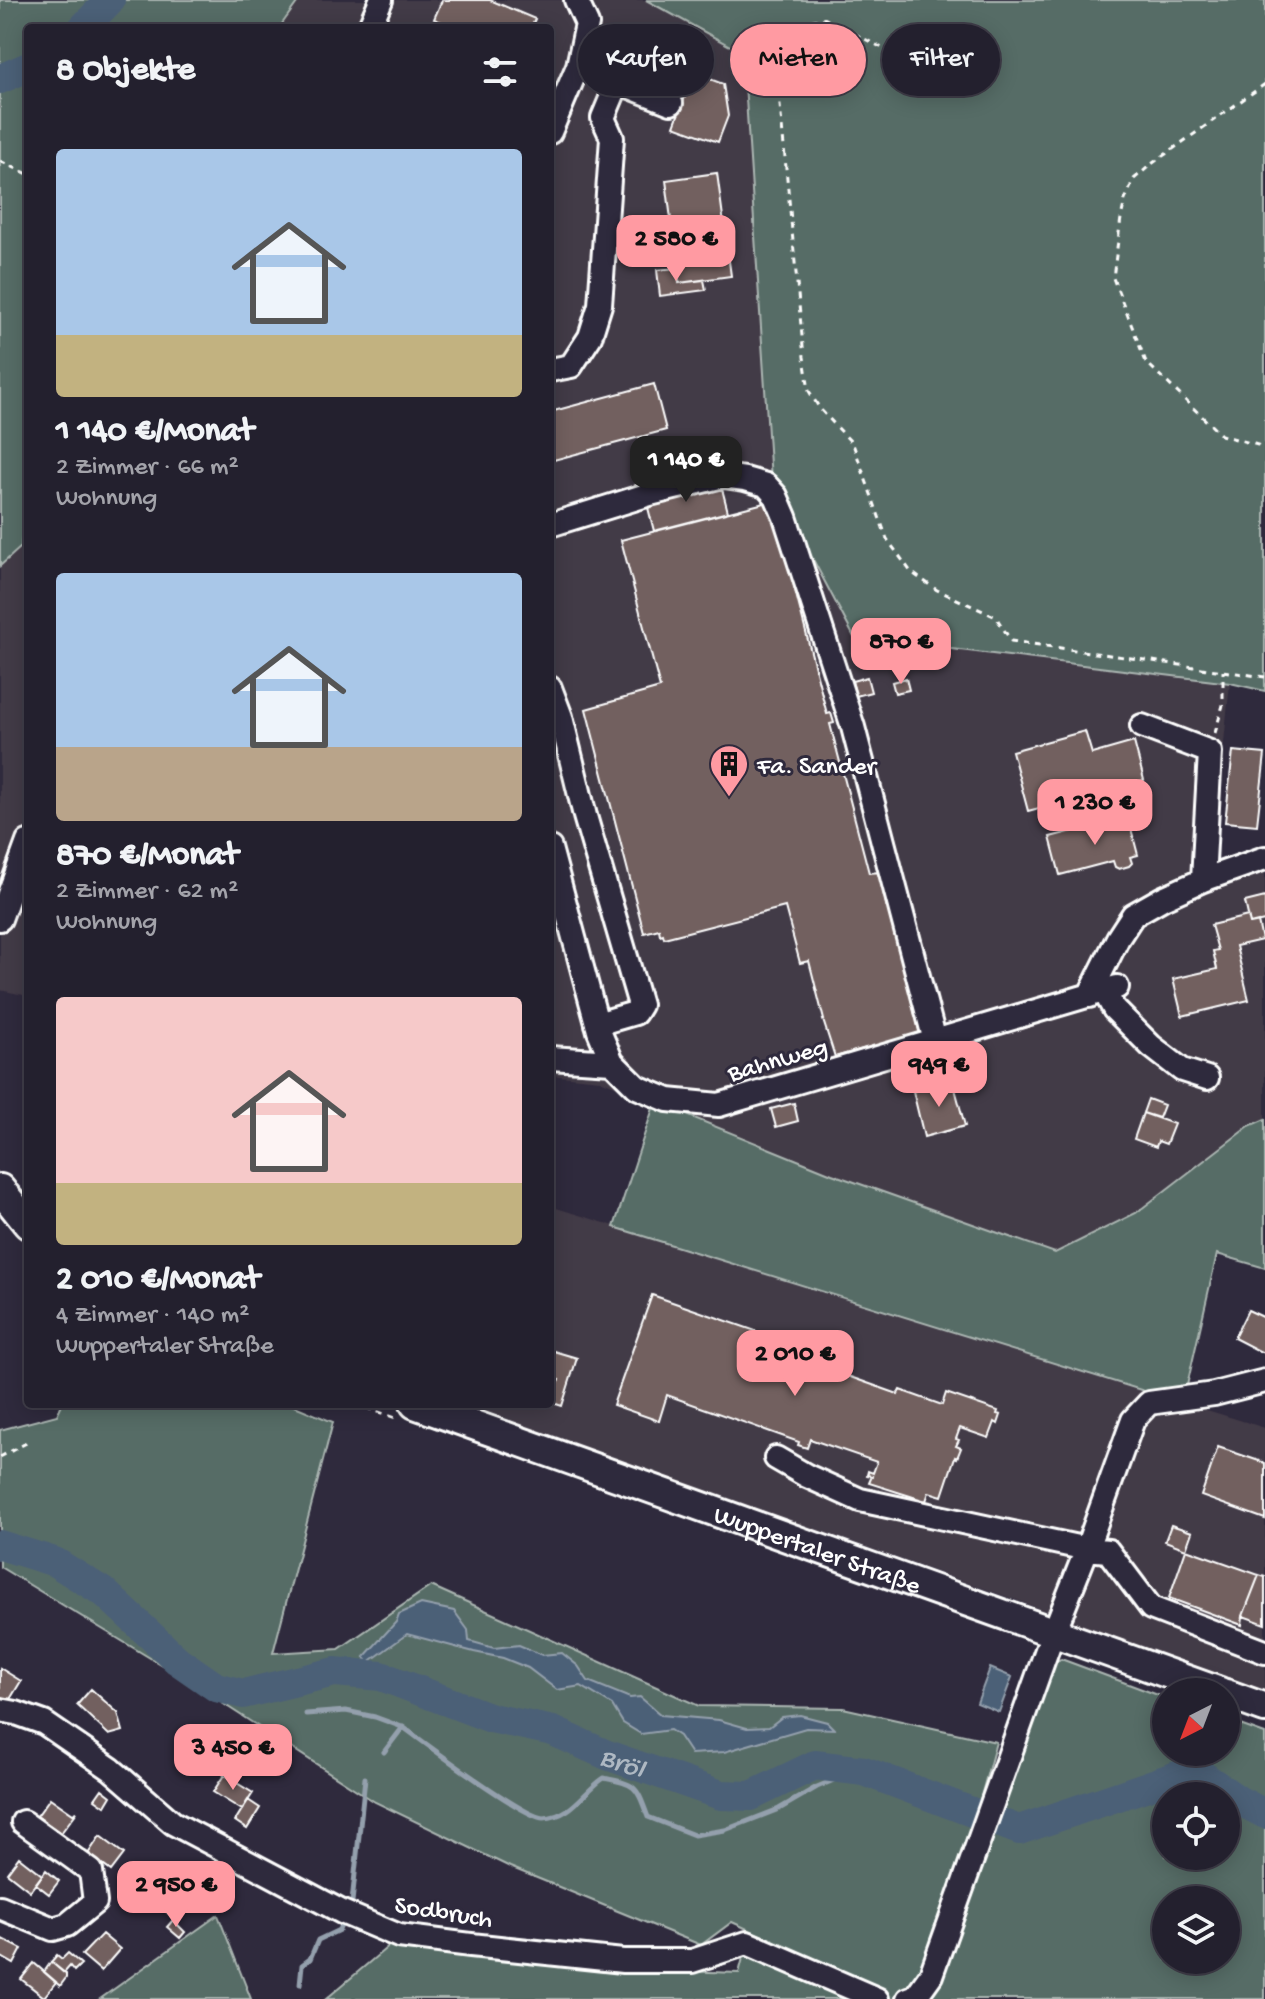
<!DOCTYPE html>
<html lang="de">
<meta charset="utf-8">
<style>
body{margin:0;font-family:"Gochi Hand",sans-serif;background:#2f2d3a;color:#f1f3f6;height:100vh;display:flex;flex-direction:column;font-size:30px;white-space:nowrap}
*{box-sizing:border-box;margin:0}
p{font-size:26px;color:#a3a3aa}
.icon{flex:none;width:44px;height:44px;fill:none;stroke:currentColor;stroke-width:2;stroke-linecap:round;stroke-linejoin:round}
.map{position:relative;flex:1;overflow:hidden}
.sheet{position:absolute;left:24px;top:24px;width:530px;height:1384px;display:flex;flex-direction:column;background:#23202e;border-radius:8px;box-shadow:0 4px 20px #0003,0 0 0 2px #403e4a}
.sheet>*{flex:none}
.banner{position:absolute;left:578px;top:24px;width:566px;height:72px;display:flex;gap:16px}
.needle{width:52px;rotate:222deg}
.fabs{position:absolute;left:1152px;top:1678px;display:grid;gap:16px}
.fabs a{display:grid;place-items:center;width:88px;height:88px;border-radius:50%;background:#23202e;box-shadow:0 4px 20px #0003,0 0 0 2px #403e4a;font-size:40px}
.price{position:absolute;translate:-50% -68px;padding:0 18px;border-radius:16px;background:#ff9aa2;color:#111;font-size:26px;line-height:52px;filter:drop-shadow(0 2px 4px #0008)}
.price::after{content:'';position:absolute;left:50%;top:48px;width:24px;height:18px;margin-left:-12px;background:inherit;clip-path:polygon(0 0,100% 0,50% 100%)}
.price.selected{background:#222;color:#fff}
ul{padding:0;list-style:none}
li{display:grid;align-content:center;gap:16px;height:424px;padding:0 32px}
li span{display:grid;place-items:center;height:248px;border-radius:8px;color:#555}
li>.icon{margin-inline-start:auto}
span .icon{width:144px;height:144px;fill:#fffc;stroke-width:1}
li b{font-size:34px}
h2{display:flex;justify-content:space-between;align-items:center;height:96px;padding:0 32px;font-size:34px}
.pill{padding:0 28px;border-radius:36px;background:#23202e;box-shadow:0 4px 20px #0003,0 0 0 2px #403e4a;font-size:28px;line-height:72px}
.pill.selected{background:#ff9aa2;color:#111}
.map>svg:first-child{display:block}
</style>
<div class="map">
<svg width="1265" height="1999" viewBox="0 0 1265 1999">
<rect width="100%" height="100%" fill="#2f2a3d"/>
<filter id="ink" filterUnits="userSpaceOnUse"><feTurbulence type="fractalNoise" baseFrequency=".0125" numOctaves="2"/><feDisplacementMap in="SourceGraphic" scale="16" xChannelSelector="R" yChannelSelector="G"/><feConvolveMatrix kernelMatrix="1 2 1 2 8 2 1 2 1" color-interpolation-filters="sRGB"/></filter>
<g filter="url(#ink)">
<path fill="#433a47" d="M299,0H646L743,52L771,480L854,637L1230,683L1210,881L1265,863V1119L1249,1126L1136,1213L1055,1253L832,1174L600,1080L550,1075V28H279Z
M28,479V996L0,990V566L21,546Z
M550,1206L1265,1428V1695L1019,1601L721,1496L466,1404H550Z"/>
<path fill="#576c66" stroke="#abb6b2" stroke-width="2" fill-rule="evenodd" d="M0,0H299L279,28H28V479L21,547L0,566Z
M646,0H1265V691L1230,683L854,637L771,480L743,53Z
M655,1102L832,1174L1055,1253L1136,1213L1249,1126L1265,1119V1268L1217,1254L1183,1403L614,1227Z
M62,1404H290L333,1422L273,1653L339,1649L431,1586L699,1706L843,1708L996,1742L964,1858L926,1974L906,1999H326L391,1944L649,1970L739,1973L747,1943L884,1991L732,1922L701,1945L510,1867L375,1802L188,1681L0,1567V1430L57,1415Z
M1061,1659L1166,1698V1752H1226V1720L1265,1734V1999H931L1051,1663ZM1166,1796H1226V1856H1166ZM1166,1900H1226V1960H1166Z
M218,1915L251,1999H100Z"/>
<path fill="#4c6177" stroke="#94a0ad" stroke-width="2" d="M421,1604L454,1611L468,1630L469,1641L494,1648L519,1645L542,1655L562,1653L578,1666L588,1681L630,1698L640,1697L661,1715L719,1720L747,1728L769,1727L782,1717L800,1715L827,1722L834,1729L806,1728L724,1752L691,1754L679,1736L670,1730L641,1734L623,1723L612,1705L581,1686L557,1690L528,1668L503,1658L474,1652L407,1634L369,1662L364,1657L396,1622L399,1614Z
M990,1668L1012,1677L999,1712L977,1703Z"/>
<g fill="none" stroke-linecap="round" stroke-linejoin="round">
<path stroke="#94a0ad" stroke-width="5" d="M306,1714L346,1711L375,1717L402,1727
M384,1752L403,1727C424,1742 525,1819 544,1818C572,1817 584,1791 604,1778C637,1785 636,1785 648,1817L694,1835L725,1830L779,1809L817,1787L858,1770
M352,1902L365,1778
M300,1984L302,1965L310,1959L318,1940L339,1930L341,1925"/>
<g stroke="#4c6177" stroke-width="30">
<path d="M83,28L110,0"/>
<path d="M0,79L28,67"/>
<path id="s1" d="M0,1545L55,1562L105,1593L177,1660L216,1687L243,1694L335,1672L381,1676L491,1718L553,1731L607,1755L721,1795L751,1796L815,1765L864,1771L1019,1830L1177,1776L1202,1775L1238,1800L1265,1814"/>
</g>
</g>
<path fill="#72605f" stroke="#fff" stroke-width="2" d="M442,0H490L535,19L531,28H457L434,19Z
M633,53L670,67L661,90L624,76Z
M677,70L692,75L686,90L672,84Z
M694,73L723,84L728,116L718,142L674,126Z
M717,173L731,276L679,283L666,180Z
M677,268L679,283L704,280L706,290L660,296L657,270Z
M654,384L666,430L550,461V412Z
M719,477L728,512L654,531L645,496Z
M772,501L827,714L831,713L834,723L830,724L869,873L880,872L878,873L884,890L883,891L887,908H889L888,909L892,925L894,926H892L898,944H897L903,962H902L906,979H908L906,980L911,997L913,998H911L915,1015L917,1014L916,1016L920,1035L863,1049L835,1057L823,1020H824L809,961L800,963L785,907L664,938L663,934L660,935L659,929L644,933L586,709L660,688L621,540Z
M867,677L871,692L856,696L852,681Z
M906,678L909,690L895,693L892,682Z
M1085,731L1092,754L1134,742L1144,780L1028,811L1012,751Z
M1233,751L1265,754L1257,825L1225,822Z
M1128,817L1138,855L1130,857L1132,863L1129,866L1119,869L1115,867L1113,861L1060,875L1050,837Z
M1265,897V921L1250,924L1245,902Z
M1248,916L1250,924L1258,922L1262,940L1236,946L1249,1000L1182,1016L1173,979L1217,969L1213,951L1218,950L1211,925Z
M953,1081L965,1126L924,1137L913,1091Z
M1148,1099L1164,1105L1159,1118L1143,1113Z
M794,1103L798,1121L776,1127L771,1109Z
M1143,1113L1174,1124L1166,1144L1158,1141L1156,1147L1134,1139Z
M652,1295L756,1331L752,1342L898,1394L900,1390L942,1405L946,1393L998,1411L997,1414L1001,1415L998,1424L995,1422L989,1438L960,1428L956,1439L959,1440L956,1446L961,1448L957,1458L955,1457L942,1496L929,1492L926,1501L869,1483L872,1476L867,1475L868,1471L873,1473L877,1462L810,1439L807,1448L798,1445L799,1442L667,1395L659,1421L613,1405Z
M1248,1310L1265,1318V1352H1261L1234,1338Z
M550,1350L577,1358L562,1406L553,1403L551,1406L559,1380L550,1377Z
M1218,1447L1265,1463V1519L1201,1496Z
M1171,1525L1192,1532L1186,1549L1165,1541Z
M1186,1549L1259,1575L1243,1616L1242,1625L1169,1598Z
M1259,1575L1265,1577V1624L1243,1616Z
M0,1668L21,1681L9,1701L0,1696Z
M91,1689L118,1713L123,1731L109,1735L77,1705Z
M224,1775L253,1793L242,1810L213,1792Z
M102,1789L111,1796L105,1806L95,1799Z
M50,1798L73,1814L77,1812L61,1833L37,1816Z
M248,1800L260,1808L247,1829L235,1821Z
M100,1836L124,1854L111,1871L88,1854Z
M19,1857L42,1875L30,1891L7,1873Z
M46,1870L59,1881L49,1894L36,1884Z
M172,1884L180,1890L176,1895L186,1904L189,1902L174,1919L155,1901Z
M173,1920L185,1932L180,1938L167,1927Z
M102,1934L120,1949L101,1971L82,1955Z
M0,1938L22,1949L14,1964L0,1956Z
M68,1953L81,1964L74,1971L70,1966L64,1973L51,1962L57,1955L62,1959Z
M51,1962L66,1974V1978L60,1986L44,1972Z
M34,1963L56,1982L44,1997L21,1979Z"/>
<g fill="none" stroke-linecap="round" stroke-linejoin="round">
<g stroke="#fff" stroke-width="28">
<path id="minor" d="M369,28L381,0
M550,132L578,66L587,24L576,0
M550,370L571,366L590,337L600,305L612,138L603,118L618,82L671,103
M550,525L650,494L723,476L745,479L766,485L776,496L785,517L853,727L935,1041
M550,688L561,717L585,816L640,1005L635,1013L597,1024
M1142,726L1210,752L1203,880
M550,848L599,1031L612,1062L637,1087L668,1100L719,1105L1117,987
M0,919L28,842
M1104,991L1114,1009L1151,1046L1182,1070L1207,1078
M1089,996L1118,938L1133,915L1163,898L1203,880L1265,858
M550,1058L612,1062
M776,1458L807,1476L860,1500L1087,1549L1108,1551L1151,1608L1265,1652
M0,1710L16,1713L44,1723L111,1769L173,1823L342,1912L399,1936L471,1945L623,1961H692L747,1943L877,1999
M0,1907L53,1929L67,1925L95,1902L91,1871L23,1822
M908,1999L916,1996L931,1975L1048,1647L1083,1559L1133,1420L1149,1403L1214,1394L1265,1381"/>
</g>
<g stroke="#fff" stroke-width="34">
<g id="major">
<path d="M0,1189L28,1224"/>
<path id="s2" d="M415,1404L1220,1692"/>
<path d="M1226,1694L1265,1708"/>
</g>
</g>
<path stroke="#fff" stroke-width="3" stroke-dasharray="6 6" stroke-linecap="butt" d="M892,53L824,18L774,28L778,36L776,63L804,357L809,391L820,409L853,444L887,539L911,572L937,590L996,617L1011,641L1265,677
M1265,84L1153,163L1134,179L1125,200L1121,218L1113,278L1146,362L1221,435L1265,447
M0,161L28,174
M1215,733L1223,705V671
M355,1404L399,1419
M0,1457L30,1441"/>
<use href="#minor" stroke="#2f2a3d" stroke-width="22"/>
<use href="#major" stroke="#2f2a3d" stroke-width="28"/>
</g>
</g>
<defs>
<g id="building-pin" transform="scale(2)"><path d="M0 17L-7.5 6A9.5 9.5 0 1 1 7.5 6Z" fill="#ff9aa2" stroke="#2f2a3d"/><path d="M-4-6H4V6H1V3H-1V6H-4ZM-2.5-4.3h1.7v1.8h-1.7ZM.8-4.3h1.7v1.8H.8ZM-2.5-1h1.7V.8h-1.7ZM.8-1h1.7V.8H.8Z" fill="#111"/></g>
</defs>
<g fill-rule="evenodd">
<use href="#building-pin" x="729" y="764"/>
</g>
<g text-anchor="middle" stroke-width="6" stroke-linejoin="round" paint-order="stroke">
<g font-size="26" fill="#fff" stroke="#2f2a3d" text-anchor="start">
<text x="757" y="773">Fa. Sander</text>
</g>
<g font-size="26" fill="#fff" stroke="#2f2a3d">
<text transform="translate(777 1058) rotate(-16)" y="9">Bahnweg</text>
<text dy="9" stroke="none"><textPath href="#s2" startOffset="428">Wuppertaler Straße</textPath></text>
<text transform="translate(444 1910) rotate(9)" y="9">Sodbruch</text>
</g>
<g font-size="28" font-style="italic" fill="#aeb8c2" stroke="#2f2a3d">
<text dy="10" stroke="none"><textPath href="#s1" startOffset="688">Bröl</textPath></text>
</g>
</g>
</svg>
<div class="fabs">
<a><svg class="needle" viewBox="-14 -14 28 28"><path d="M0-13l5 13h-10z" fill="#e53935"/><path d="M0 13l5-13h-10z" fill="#a3a3aa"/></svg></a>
<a><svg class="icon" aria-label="locate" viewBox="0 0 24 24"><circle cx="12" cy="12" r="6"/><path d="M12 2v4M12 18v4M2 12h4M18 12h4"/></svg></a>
<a><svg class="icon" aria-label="layers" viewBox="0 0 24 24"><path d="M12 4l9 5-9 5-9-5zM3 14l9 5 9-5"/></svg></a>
</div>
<b class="price" style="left:676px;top:283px">2 580 €</b>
<b class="price selected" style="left:686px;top:504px">1 140 €</b>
<b class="price" style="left:901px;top:686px">870 €</b>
<b class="price" style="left:1095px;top:847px">1 230 €</b>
<b class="price" style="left:939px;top:1109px">949 €</b>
<b class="price" style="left:795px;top:1398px">2 010 €</b>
<b class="price" style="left:233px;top:1792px">3 450 €</b>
<b class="price" style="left:176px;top:1929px">2 950 €</b>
<div class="banner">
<a class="pill">Kaufen</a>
<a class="pill selected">Mieten</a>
<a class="pill">Filter</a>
</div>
<section class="sheet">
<h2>8 Objekte<svg class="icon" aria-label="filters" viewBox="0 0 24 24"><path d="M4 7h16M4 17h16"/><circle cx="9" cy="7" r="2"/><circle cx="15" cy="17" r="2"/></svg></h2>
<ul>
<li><span style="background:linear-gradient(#a9c7e8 75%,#c2b280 0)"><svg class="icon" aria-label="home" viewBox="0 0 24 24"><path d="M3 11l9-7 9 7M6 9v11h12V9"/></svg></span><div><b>1 140 €/Monat</b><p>2 Zimmer · 66 m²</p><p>Wohnung</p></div></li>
<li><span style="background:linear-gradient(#a9c7e8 70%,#b9a48a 0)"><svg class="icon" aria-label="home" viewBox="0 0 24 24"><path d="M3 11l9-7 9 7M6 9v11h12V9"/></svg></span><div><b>870 €/Monat</b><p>2 Zimmer · 62 m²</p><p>Wohnung</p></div></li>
<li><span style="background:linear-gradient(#f6c9c9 75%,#c2b280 0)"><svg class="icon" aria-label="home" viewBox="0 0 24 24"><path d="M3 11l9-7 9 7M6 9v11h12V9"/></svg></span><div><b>2 010 €/Monat</b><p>4 Zimmer · 140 m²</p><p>Wuppertaler Straße</p></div></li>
</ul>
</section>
</div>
